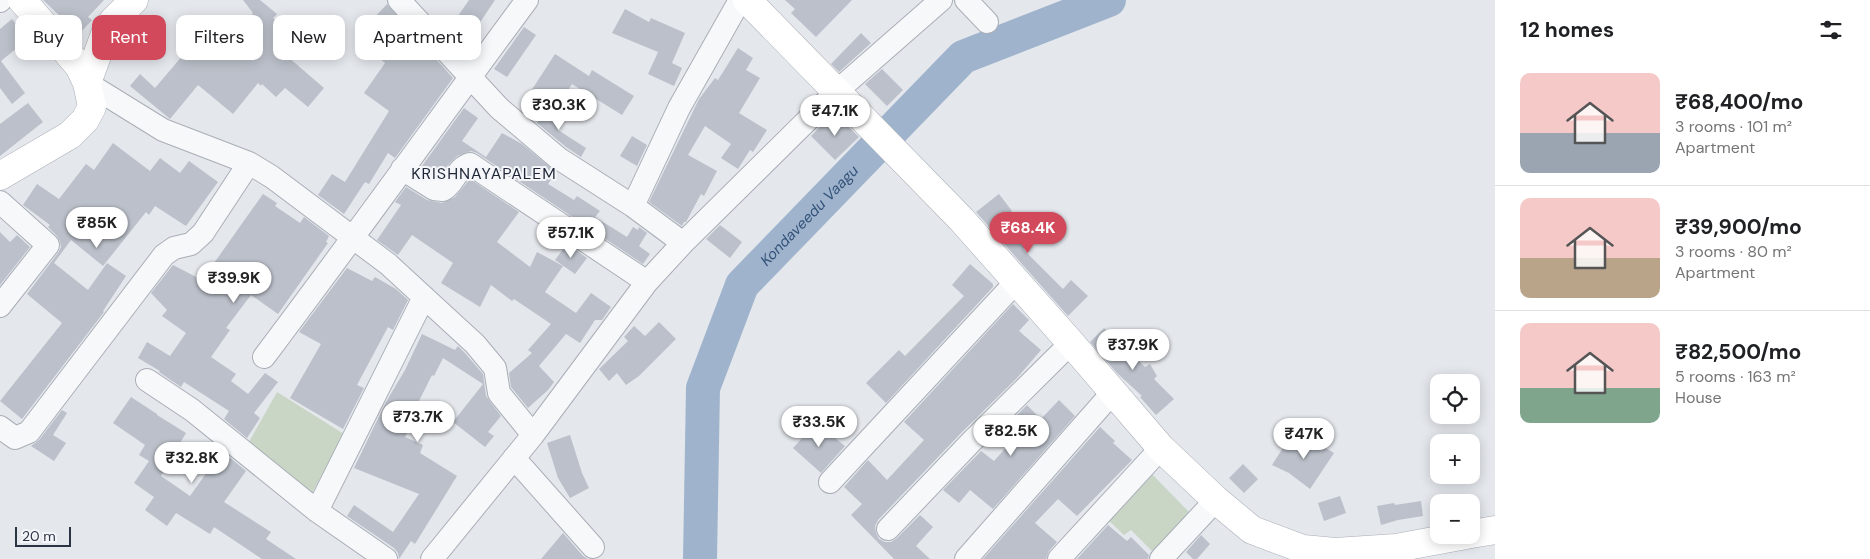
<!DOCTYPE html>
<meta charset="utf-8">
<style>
body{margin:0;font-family:"DM Sans",sans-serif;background:#f2f2f2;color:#202124;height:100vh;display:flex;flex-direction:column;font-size:19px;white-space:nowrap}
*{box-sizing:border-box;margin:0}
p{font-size:16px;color:#757577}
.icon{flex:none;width:28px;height:28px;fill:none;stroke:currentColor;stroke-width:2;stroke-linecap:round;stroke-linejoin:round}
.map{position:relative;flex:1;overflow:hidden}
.details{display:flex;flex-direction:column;background:#fff;width:375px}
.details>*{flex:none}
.banner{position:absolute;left:15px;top:15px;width:475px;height:45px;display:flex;gap:10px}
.fabs{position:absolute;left:1430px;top:374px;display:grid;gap:10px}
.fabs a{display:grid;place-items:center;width:50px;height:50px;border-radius:10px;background:#fff;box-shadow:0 2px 12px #0003;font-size:25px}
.scale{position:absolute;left:15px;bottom:12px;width:56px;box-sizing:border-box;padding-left:5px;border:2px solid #2b3445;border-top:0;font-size:14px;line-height:18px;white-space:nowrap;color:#2b3445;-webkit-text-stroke:4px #f4f6f9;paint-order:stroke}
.price{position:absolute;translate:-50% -42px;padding:0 11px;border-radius:18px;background:#fff;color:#222;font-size:16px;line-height:32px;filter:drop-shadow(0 1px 2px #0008)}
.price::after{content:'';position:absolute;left:50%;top:30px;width:15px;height:11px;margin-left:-8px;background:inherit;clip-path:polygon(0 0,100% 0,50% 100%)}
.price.active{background:#d1495b;color:#fff}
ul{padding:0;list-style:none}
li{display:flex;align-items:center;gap:15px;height:125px;padding:0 25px}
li+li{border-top:1px solid #e0e0e0}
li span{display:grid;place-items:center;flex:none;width:140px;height:100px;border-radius:10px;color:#555}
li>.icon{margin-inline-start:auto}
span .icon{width:60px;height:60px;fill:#fffc;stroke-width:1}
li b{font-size:21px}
h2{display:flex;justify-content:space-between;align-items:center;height:60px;padding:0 25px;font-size:21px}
.pill{padding:0 18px;border-radius:10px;background:#fff;box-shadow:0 2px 12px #0003;font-size:18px;line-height:45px}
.pill.active{background:#d1495b;color:#fff}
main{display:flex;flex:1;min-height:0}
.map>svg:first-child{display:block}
</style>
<main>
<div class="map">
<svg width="1495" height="559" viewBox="0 0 1495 559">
<rect width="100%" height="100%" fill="#e4e7ec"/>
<path fill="#c9d6c5" d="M277,392L344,434L312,493L245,449Z
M1148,470L1190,513L1154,553L1131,530L1124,535L1105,517Z"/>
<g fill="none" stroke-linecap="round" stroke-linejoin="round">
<path stroke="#9fb4cc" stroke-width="34" id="s1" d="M700,559L703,388L742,285L963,57L1109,0"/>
</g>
<path fill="#bbc0ca" d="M43,0H104L88,17L92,20L79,34Z
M243,0H260L277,14L273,18L293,35L290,39L297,45L288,57L324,88L308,107L285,88L276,97L262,84L261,86L258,83L233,114L198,85L170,119L130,86L140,74L155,88L189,48L187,47L205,30L223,50L253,13Z
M469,0H495L462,49L447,32Z
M785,0H852L816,37L791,13L795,9Z
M387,4L406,27L395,39L419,59L426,48L453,78L395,158L388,153L369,184L365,182L344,214L318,195L332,174L345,182L389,111L364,93L385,63L379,58L386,50L359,25L367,15L372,19L375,17Z
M625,9L649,22L651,18L685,33L672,63L682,68L674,86L648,74L658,52L612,33Z
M12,19L28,39L1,61L25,93L12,104L0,88V29Z
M524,27L536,35L507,77L494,69Z
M861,33L871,43L839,72L831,64Z
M738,48L753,58L746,70L760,78L739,113L767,130L753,152L750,150L738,169L721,158L731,144L705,126L688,155L717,171L704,196L701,194L686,222H684L682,226L649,202L699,99L715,78L718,80Z
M555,54L589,76L592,70L634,96L622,115L572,84L557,107L531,91Z
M882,69L903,90L887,106L865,84Z
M28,103L43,122L0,156V124Z
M464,108L478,118L462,141L486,157L502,133L522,144L556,172L548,184L574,200L577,196L600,211L595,217L627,237L633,227L638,230L639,227L647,233L639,246L650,254L643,264L477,153L471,151L457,156L449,164L439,176L422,166Z
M547,108L565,120L558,130L586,148L581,157L566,147L537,123Z
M834,113L859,137L835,160L811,136Z
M632,136L647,145L637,166L620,156Z
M113,143L150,171L160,158L180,173L189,161L218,182L186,226L155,206L149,215L146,212L103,266L71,240L54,263L88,290L107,263L126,276L103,311L104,312L22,419L0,401L62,323L27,294L58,253L61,247L60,241L57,236L48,227L50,225L23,205L37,184L59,199L86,164L94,170Z
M470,179L519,212L497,242L530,267L537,252L563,266L545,292L576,313L591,293L611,307L602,320H595L580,343L566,334L539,366L554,382L548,390L528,408L511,387L509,373L532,353L528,350L551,324L514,299L512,301L491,285L480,307L441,283L453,263L412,235L398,255L377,240L401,205L395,202L406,187L427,200L442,203L455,197Z
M263,194L277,203L275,206L300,223L304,217L329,236L326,242L328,243L278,314L251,295L226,328L230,330L211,357L236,374L231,381L248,394L265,373L278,382L254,413L260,418L247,438L224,419L229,411L184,382L181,387L159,372L160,371L138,358L147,342L170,356L186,333L162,316L167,310L151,293L173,265L202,280Z
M999,194L1012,211L1008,214L1031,243L1023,249L1063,289L1071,280L1088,296L1068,316L976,212Z
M720,225L742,242L730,258L706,239Z
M0,232L10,242L17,235L30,247L0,285Z
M567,244L587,258L575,274L555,260Z
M970,264L993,284V287L886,403L866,383L899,350L905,356L964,296L952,285Z
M347,268L372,281L375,277L396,289L408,300L393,330L388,327L357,385L364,388L343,429L290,398L321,344L299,332Z
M1013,304L1029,320L1019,331L1041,350L1017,378L962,432L878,520L875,526L876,533L879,539L885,542H891L897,538L920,515L933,527L916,546L930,559H894L851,515L862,504L844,487L868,460L887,480L924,440L904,422Z
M659,322L676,339L639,376L626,385L617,373L609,381L599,369L628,341L624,337L634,326L645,336Z
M1104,328L1145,367L1150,364L1157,376L1154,379L1174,399L1156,415L1140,397L1142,396L1117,373L1090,342Z
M422,334L455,350L458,346L465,353L483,374L486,396L501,416L488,432L494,436L485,447L453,422L483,384L443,358L434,376L432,375L419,401L423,403L405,437L423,445L420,453L457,476L415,544L411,541L399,559L398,553L394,548L347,516L354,505L393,532L419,494L354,468L386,402L405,370Z
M131,397L157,414V415L186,433L161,476L190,496L222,451L246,471L224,502L271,532L266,539L296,559H262L214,527L210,534L176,513L167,526L145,510L154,497L134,483L149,461L139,455L145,445L113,423Z
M1059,400L1075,416L993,509L970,490L959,503L943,490L981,451L994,461L1019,433L1009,423L1027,405L1041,419Z
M62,410L67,413L53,435L66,443L54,461L31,446L39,440Z
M816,423L845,446L821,473L793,448Z
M1100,427L1115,441L1113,443L1132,460L1077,516L1058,499L1035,523L1057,542L1049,551L1046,559H983Z
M570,435L582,473L589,488L570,498L558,478L547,443Z
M1304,435L1334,453L1310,489L1289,473L1272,465L1288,440L1296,446Z
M1243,464L1258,479L1244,493L1229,478Z
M1340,496L1346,513L1324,521L1318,503Z
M1421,501L1423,516L1398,520L1381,525L1377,506L1394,503L1395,505Z
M1108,525L1127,541L1131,537L1149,555L1148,559H1077Z
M563,533L583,556L588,559H541Z
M1201,535L1210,544L1197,559H1193L1186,552Z"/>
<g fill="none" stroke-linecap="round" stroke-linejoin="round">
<g stroke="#a9aeb7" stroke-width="24">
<path id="street" d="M399,0L499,108L558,158L633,206L683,243
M966,0L987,22
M0,1L1,0
M87,83L163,130L249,163L272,177L388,264L475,344L495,368L499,393L533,435
M402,169L434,189L443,190C456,182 455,169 470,164L647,282
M0,202L48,245L0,306
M633,206L679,108L740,0
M264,357C353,239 439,119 527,0
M147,380L192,410L317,511L386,559
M0,427L15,438L29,432L164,255L174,248L191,244L203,233L249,163
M514,458L593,547
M830,482L1016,282
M317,511L424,297
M888,529L972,441L1071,343
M432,559L533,435L647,282L683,243L837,91L941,0
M966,559L1113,392
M1059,559L1161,448
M1161,559L1216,500"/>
</g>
<g stroke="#a9aeb7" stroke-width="29">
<path id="secondary" d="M22,0L79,66L87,83
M747,0L961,219L1071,343L1161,448L1216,500L1252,530L1303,549L1335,552L1396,548L1466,535
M0,176L70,135L85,120L92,107L87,83L105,34L113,21L134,0
M1471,534L1495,530"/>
</g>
<use href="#street" stroke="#f7f8fa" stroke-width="22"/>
<use href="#secondary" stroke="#fff" stroke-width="28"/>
</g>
<g text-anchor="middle" stroke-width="4" stroke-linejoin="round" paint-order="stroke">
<g font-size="15" font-style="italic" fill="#34527a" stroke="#f4f6f9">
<text dy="5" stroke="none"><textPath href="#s1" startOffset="378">Kondaveedu Vaagu</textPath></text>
</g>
<g font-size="16" letter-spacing="1" fill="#1d2536" stroke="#f4f6f9">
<text x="484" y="179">KRISHNAYAPALEM</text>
</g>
</g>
</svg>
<div class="fabs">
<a><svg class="icon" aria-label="locate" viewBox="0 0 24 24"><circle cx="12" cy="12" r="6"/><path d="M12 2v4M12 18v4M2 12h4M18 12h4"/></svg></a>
<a>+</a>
<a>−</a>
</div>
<div class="scale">20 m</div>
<b class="price" style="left:559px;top:131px">₹30.3K</b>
<b class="price" style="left:835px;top:137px">₹47.1K</b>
<b class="price" style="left:97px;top:249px">₹85K</b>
<b class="price active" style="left:1028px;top:254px">₹68.4K</b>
<b class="price" style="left:571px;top:259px">₹57.1K</b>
<b class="price" style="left:234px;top:304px">₹39.9K</b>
<b class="price" style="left:1133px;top:371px">₹37.9K</b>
<b class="price" style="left:418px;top:443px">₹73.7K</b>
<b class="price" style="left:819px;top:448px">₹33.5K</b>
<b class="price" style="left:1011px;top:457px">₹82.5K</b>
<b class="price" style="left:1304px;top:460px">₹47K</b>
<b class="price" style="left:192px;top:484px">₹32.8K</b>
<div class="banner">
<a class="pill">Buy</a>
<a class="pill active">Rent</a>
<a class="pill">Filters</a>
<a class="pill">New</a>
<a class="pill">Apartment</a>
</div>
</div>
<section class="details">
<h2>12 homes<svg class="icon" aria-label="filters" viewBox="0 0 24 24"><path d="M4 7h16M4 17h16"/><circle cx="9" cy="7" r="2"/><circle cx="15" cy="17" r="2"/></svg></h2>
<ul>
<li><span style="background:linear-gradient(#f6c9c9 60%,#9aa5b1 0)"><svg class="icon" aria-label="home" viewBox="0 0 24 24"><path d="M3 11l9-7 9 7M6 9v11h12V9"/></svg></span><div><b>₹68,400/mo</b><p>3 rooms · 101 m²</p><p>Apartment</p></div></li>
<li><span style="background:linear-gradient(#f6c9c9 60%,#b9a48a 0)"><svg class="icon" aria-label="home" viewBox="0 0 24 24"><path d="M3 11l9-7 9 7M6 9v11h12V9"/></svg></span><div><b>₹39,900/mo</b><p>3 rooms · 80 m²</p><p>Apartment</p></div></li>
<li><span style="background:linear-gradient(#f6c9c9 65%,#7fa58c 0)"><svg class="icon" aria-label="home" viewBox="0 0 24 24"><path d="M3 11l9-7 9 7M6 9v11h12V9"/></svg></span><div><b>₹82,500/mo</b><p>5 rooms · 163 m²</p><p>House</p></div></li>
</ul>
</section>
</main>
